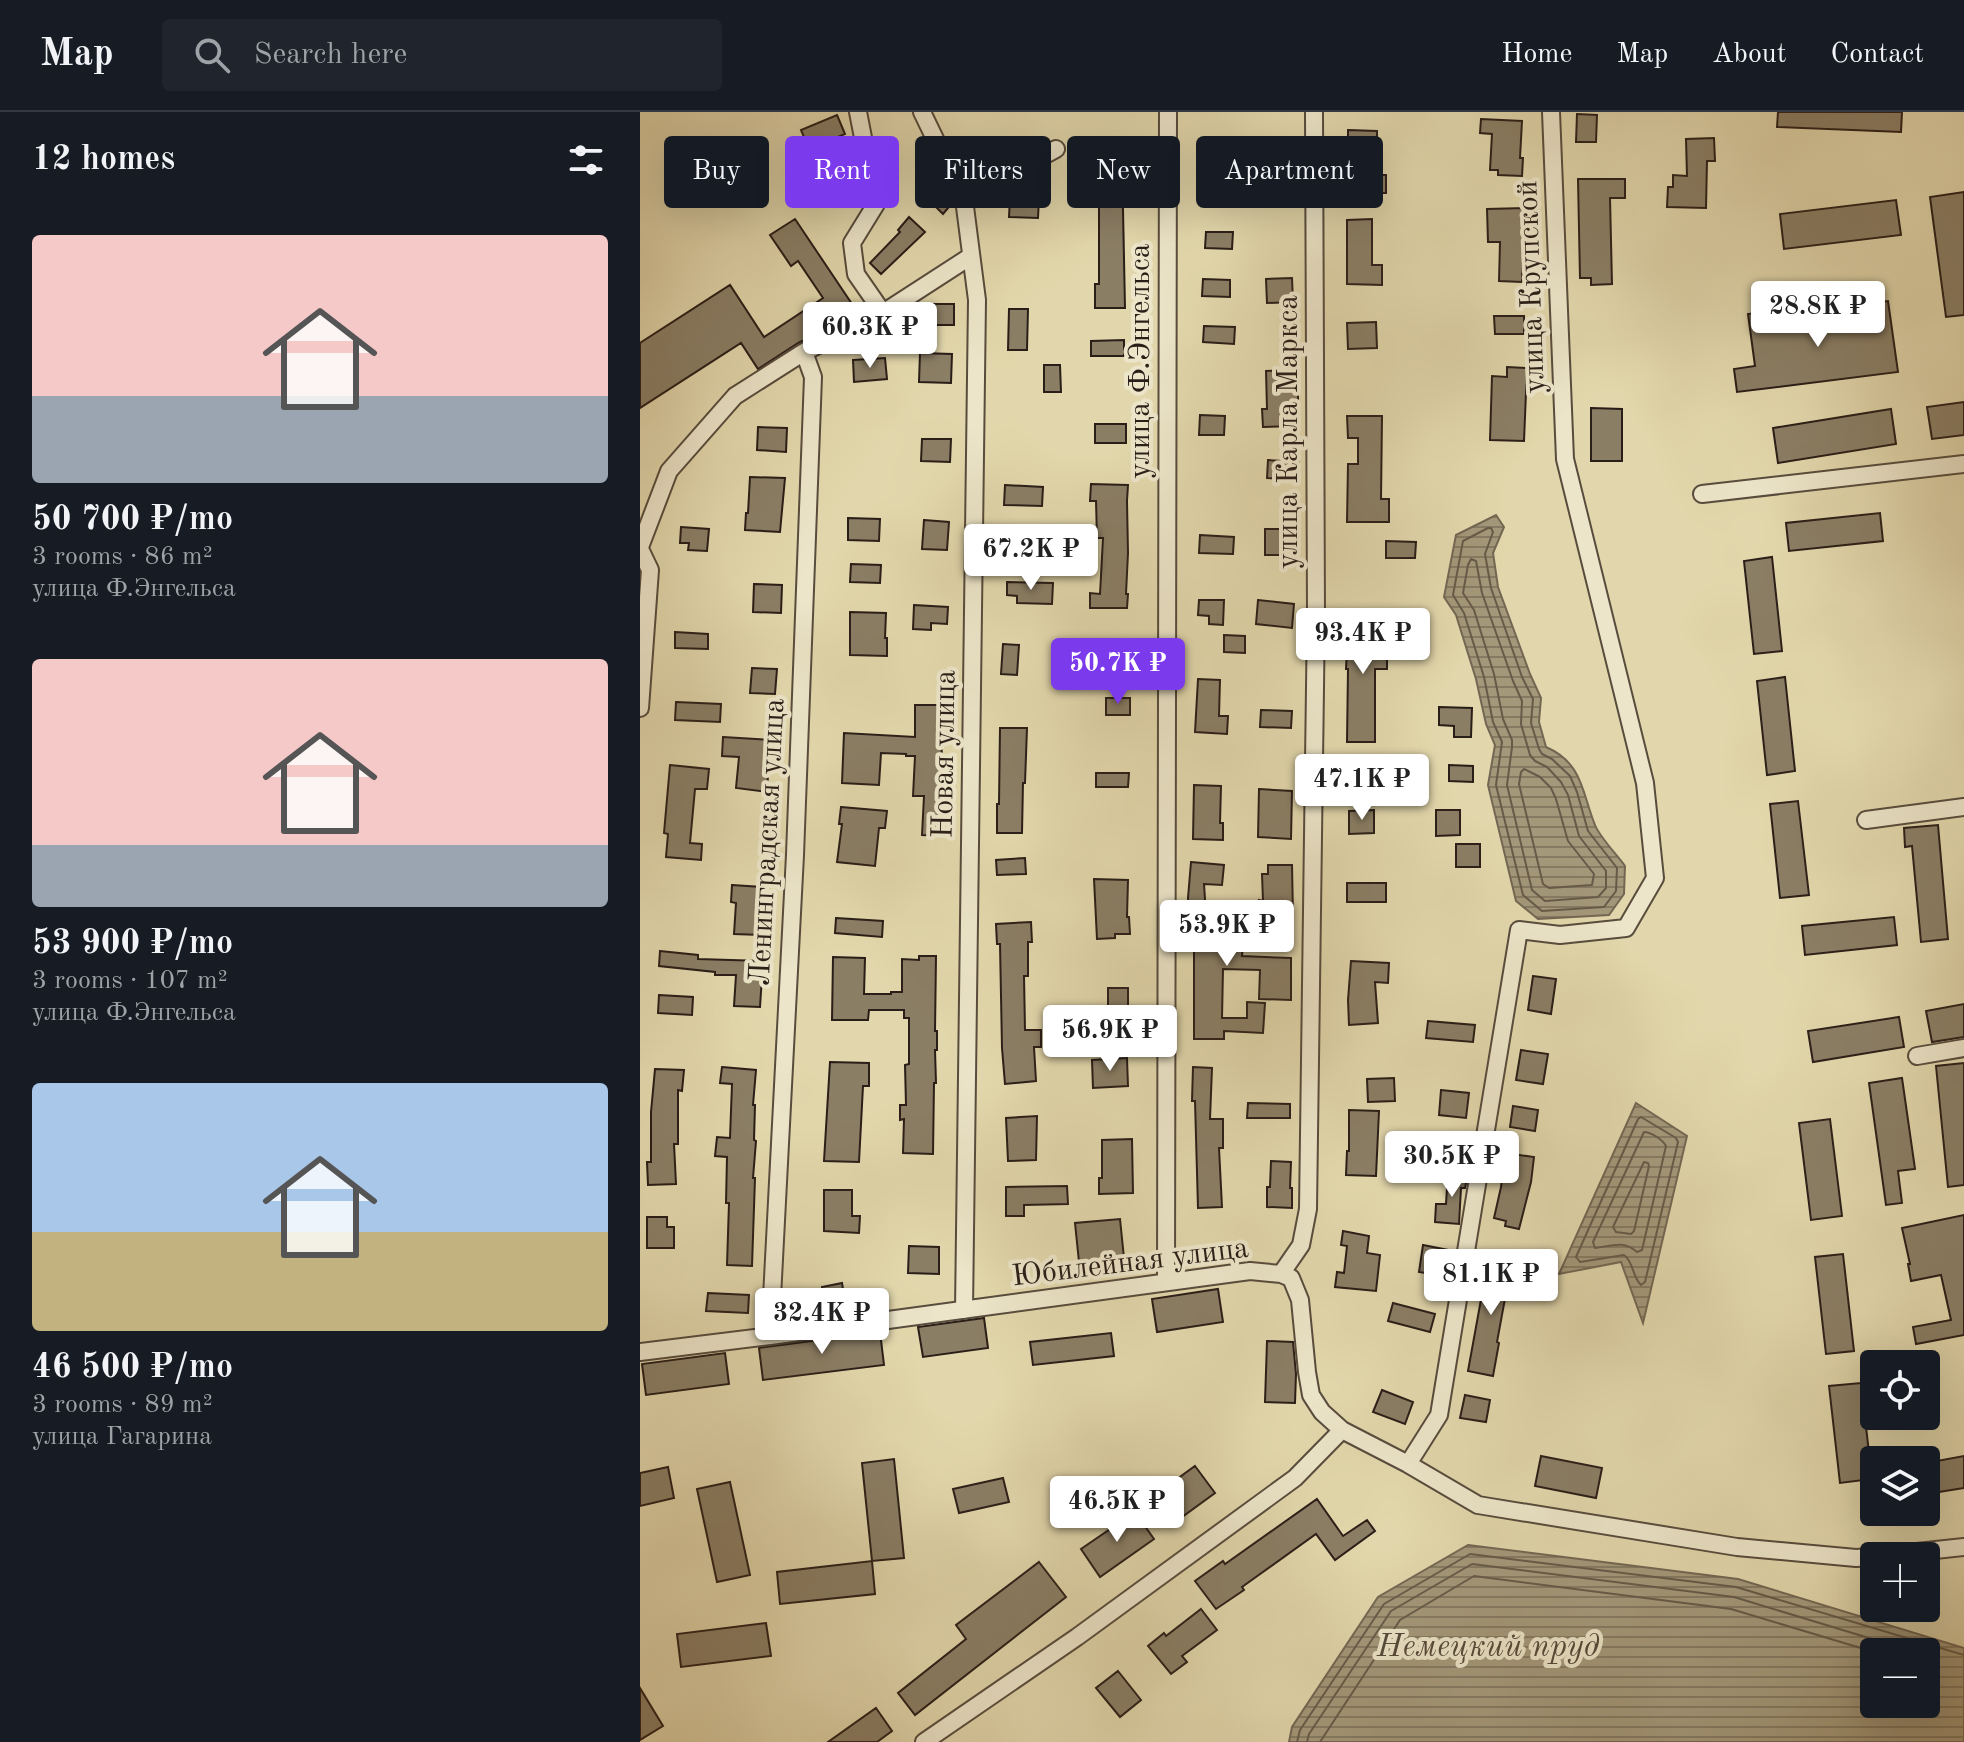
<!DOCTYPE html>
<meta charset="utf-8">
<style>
body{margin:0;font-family:"Old Standard TT",serif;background:#20242c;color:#f1f3f6;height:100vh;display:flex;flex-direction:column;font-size:30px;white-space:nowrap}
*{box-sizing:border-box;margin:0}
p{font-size:26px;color:#9ea1a6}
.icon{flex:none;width:44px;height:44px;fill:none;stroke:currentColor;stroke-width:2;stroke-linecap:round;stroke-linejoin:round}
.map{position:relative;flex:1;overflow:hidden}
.sheet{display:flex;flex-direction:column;background:#171b24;width:640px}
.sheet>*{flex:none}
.top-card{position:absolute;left:24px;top:24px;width:760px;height:72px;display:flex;gap:16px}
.buttons{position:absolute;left:1220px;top:1238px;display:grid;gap:16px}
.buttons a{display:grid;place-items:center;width:80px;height:80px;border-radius:8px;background:#171b24;box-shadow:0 8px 32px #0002;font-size:40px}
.price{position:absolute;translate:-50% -68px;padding:0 18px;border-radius:8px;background:#fff;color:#222;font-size:26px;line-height:52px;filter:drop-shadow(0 2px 4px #0008)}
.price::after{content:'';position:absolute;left:50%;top:48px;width:24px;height:18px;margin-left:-12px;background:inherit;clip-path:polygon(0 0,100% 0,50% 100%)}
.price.on{background:#7c3aed;color:#fff}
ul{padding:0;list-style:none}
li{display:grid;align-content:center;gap:16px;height:424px;padding:0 32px}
li span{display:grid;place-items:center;height:248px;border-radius:8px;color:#555}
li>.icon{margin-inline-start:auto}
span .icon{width:144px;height:144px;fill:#fffc;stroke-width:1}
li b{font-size:34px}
h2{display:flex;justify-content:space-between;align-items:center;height:96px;padding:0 32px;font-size:34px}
.tag{padding:0 28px;border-radius:8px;background:#171b24;box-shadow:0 8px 32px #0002;font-size:28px;line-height:72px}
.tag.on{background:#7c3aed;color:#fff}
header{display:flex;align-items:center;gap:48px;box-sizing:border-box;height:112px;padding:0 40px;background:#171b24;border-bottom:2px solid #363941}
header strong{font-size:38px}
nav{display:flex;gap:44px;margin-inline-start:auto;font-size:28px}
.search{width:560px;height:72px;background:#20242c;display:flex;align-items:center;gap:20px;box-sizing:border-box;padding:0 28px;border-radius:8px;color:#9ea1a6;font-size:30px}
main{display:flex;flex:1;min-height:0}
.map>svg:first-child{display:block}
</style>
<header>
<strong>Map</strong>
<div class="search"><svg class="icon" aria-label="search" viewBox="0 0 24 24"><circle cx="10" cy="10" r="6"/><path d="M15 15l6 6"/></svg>Search here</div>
<nav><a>Home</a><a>Map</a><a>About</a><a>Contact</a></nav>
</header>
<main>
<section class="sheet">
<h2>12 homes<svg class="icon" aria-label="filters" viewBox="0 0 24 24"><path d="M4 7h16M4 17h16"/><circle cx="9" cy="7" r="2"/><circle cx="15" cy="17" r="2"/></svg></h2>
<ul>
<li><span style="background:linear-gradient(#f6c9c9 65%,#9aa5b1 0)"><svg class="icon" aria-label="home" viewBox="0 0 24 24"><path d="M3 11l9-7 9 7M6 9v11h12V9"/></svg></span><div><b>50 700 ₽/mo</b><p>3 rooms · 86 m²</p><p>улица Ф.Энгельса</p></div></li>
<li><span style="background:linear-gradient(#f6c9c9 75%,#9aa5b1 0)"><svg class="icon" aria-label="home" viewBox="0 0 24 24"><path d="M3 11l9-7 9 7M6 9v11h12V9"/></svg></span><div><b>53 900 ₽/mo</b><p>3 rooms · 107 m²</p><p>улица Ф.Энгельса</p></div></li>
<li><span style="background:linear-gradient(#a9c7e8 60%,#c2b280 0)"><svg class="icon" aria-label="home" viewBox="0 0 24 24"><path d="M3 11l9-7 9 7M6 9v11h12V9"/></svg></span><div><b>46 500 ₽/mo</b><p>3 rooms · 89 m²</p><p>улица Гагарина</p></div></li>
</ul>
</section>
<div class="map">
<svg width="1324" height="1630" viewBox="0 0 1324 1630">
<defs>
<pattern id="water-rules" width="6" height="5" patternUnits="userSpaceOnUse" patternTransform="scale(2)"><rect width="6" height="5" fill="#a3987a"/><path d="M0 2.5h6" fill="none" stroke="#857b63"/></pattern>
</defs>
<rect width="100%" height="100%" fill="#e2d7ac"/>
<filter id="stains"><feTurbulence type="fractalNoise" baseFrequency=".0025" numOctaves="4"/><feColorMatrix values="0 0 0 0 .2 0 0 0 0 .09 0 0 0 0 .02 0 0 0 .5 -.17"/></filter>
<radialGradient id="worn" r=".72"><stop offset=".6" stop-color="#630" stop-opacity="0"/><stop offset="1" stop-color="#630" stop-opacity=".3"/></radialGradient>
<path fill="url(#water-rules)" stroke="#736753" stroke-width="2" fill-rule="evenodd" d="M856,403L864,415L853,441L858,475L890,562L901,586L899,610L906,635C943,651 942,681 955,713C959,724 977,743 985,754L984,782L969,803L898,807L876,789L848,673L855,633L846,612L836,567L816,503L804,485L816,423Z
M996,991L1047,1024L1003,1211L981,1150L919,1162Z
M828,1433L1098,1467L1324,1536V1630H649L652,1615L738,1485ZM1234,1540H1286V1592H1234Z"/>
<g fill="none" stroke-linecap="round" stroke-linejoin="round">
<path stroke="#665b49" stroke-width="2" d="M848,416H851L853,420L845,442L851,476L882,565L893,587L891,611L899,637L902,642L912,647L930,664L937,680L948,719L977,756L976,779L964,795L902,799L883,783L856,673L862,630L853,610L844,565L824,501L813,483L823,429Z
M831,447L836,449L842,481L873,569L882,589L881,612L890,643L895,649L907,655L921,670L928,683L939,724L966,759V776L958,785L905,789L892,778L867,673L872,635V628L863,607L854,562L834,498L823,481L828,453Z
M884,657L900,665L911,676L916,687L928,729L954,762L952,773L909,776L903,772L879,672L881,660Z
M1001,1005L1036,1026L1038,1030L1005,1170L1001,1173C992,1165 994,1150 984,1143L940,1150L936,1145L998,1007Z
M1004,1020C1011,1020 1023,1028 1026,1034L1002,1138L997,1140C983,1128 972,1134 955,1136L953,1130Z
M1004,1050L1008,1051L1009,1054L994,1119L991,1122L976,1120L973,1115Z
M657,1630L660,1618L744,1492L830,1442L1096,1475L1324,1543
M667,1630L669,1622L751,1499L832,1452L1094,1485L1275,1540
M680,1630L760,1508L834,1464L1091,1497L1234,1540"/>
</g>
<path fill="#8a7e65" stroke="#2a1e18" stroke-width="2" d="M1138,0H1262L1261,20L1137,15Z
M937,2L957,3L956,30H936Z
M197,3L205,22L169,37L161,18Z
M841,7L882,9L880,46H883L882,64L858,63V58H850L852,22L840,21Z
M708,18L737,19V63H746V81H708L707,64H716L717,35H708Z
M565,26H593V42L565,41Z
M1074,26L1075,49H1067L1066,96L1027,95L1028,75H1033V63L1047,64L1046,27Z
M451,48H482L485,196H455V172H459V71H451Z
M938,67H985V86H970L972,172L951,173V166H940Z
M298,68L307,77L313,90L303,102L283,82Z
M566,70H594V89L566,88Z
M1324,80V203L1306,205L1290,85Z
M370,85L399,86L398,106L369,105Z
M1256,88L1261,123L1144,137L1140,102Z
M885,96V129H883L882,170L859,169L860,130H848L847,97Z
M269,105L285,120L241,162L230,151L260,120L258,118Z
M155,107L216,198L192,214L158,231L118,257L101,231L0,296V231L90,173L124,225L183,186L158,149L151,154L130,123Z
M732,107V153H742V173L707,172V108Z
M566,120H593L592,137L565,136Z
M652,166L653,190L627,191L626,167Z
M563,167L590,168V185L562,184Z
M1248,189L1258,260L1097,280L1094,257L1115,254L1108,202L1149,196L1152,213L1231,201L1230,191Z
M287,192H314V213H287Z
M369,197H388L387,238H368Z
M854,204H884V222H855Z
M736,210L737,236L708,237L707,211Z
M564,214L595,215L594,232L563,230Z
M484,228V244H451V229Z
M280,241L312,242L311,271L279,270Z
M245,246L247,267L214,270L213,248Z
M404,253H420L421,280H404Z
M867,255L887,256L884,329L850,328L852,264L867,265Z
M658,258V314L623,315L622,297H627L626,259Z
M1324,290V323L1292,327L1287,295Z
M951,296L982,297V349H951Z
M1251,297L1256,332L1138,351L1133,316Z
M560,303L585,304L584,323H559Z
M707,304H742L741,387H749V410H707L708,352H718V326H708Z
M455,312H486V331H455Z
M118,315L147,316L146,340L117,338Z
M282,327H311L310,350L281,349Z
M628,348L659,350L658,368L627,366Z
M110,365L145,366L140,420L105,418L106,401H108Z
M451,372L488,373L487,389L488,441L486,482H488L487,496H450V481L460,482L463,426H457L456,389H450Z
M365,373L403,375L402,394L364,393Z
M1240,401L1243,429L1149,439L1146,411Z
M208,406L240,407L239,429L208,428Z
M284,408L309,410L307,438L282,437Z
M41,415L69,417L67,439L48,438L49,431H40Z
M625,417H658V437L643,436V443H625Z
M560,423L594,425L593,442L559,441Z
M746,429L776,430L775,446H746Z
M1132,445L1142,539L1114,542L1104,449Z
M211,452L241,453L240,471L210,470Z
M367,470L413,471L412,492L377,491V484L367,483Z
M114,472L142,473L141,501L113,500Z
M559,488H584L583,513L569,512V504L558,503Z
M618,488L654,492L652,516L616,512Z
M274,493L308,495L307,512L291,511V518L273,517Z
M210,500L246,501L245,526H247V544L210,543Z
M709,504H742L741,538H747V557H735V630H707L708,557H706L707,538H709Z
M35,520L68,522V537L35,536Z
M584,523L605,524V541L584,540Z
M363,532L379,533L377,563L361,562Z
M112,556L137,557L135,582L110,581Z
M1145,565L1155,659L1127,663L1117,569Z
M558,567L580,568L579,604H588L587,622L555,620Z
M466,586H490V603H466Z
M36,590L81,592L80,610L35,608Z
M275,593H303L300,698H303L302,724L282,723L284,684H273L275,644H266V642L241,641L239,673L202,671L204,621L275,625Z
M799,595L832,596L831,625H814V614L799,613Z
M621,598L652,599L651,616L620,615Z
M360,616H387L385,671H383L382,721H357V692H359Z
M83,625L130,628L127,680L96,676L99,645L82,644Z
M30,653L69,657L67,677H55L50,731L62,732L61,748L26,745L28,722L24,721Z
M809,653L833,654V670L809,669Z
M708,654L735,655V673L708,672Z
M456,661H489L488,675H456Z
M554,673L581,674L580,711H583V728L553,727Z
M619,677L652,679L651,727L618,725Z
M1158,689L1169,783L1140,786L1130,692Z
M201,695L247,699L245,716H239L235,754L197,750L202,712H199Z
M734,698V721L709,722V699Z
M796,698H820V723L796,724Z
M1298,713L1308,827L1281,830L1272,734L1265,735L1264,716Z
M816,732H840V755H816Z
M385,746L386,762L357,763L356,748Z
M551,750L584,753L582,773L564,772L568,832L603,833L602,844L651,846V888L619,887L620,858L583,857L582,906H607V890L625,891L623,921L584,919V927H554V816H550L548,786Z
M628,753H652L653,804H619V788L623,789L622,762H628Z
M454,767L488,768L487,805H489L490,822H475V826L457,827Z
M707,771H746V790H707Z
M92,773L122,775L119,808H122L121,823L94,822L96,791L91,790Z
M1254,805L1257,833L1165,843L1162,814Z
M196,806L243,809L242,825L195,821Z
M391,810L392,830H388V864H384L385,918H401V935H394L396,969L365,972L362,936L360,832H357L356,812Z
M20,839L58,843V847L123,849L120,895L94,894L96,863H75V860L19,854Z
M279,844H296L295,919H297V938H295L296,971H294L293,1042L263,1041L264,1007L260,1008V993H266L265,953L269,952V906H264V898H229L228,908H192L193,845L225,846L224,882H251V880H262V847L279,848Z
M711,849L749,851L748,871L735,870L738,911L709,913L708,888Z
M893,864L916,867L911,902L888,898Z
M468,876H488V901H468Z
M19,883L53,885L52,903L18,901Z
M1324,892V925L1292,930L1286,899Z
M1259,905L1264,935L1173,950L1168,919Z
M788,909L835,913L833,930L786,926Z
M881,938L908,942L903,972L876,968Z
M487,946L488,974L453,976L452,948Z
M190,950L229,951V974H223L219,1050L184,1049Z
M1324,951V1073L1308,1075L1296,954Z
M82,955L116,958L113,993H115L114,1028L116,1029L113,1066H115L112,1154L87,1153L89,1091H86L87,1045L75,1044L77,1025L90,1026L92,972L80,971Z
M553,955L572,956L570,1007H583V1036H579L582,1095L558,1096L555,989H552Z
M15,957L44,958L42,979L38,978V1032H34L36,1072L8,1073L7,1050H11V1000Z
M754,966L755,989L728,990L727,967Z
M1262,966L1275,1057L1258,1059L1262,1091L1246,1093L1229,971Z
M801,978L829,981L826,1006L799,1003Z
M608,991L650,992V1006H607Z
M873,994L898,998L895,1019L870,1015Z
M709,998L739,999L736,1064L706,1063L707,1039H709Z
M397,1004L396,1048L368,1049L366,1006Z
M1190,1007L1202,1104L1171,1108L1159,1011Z
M492,1027L493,1081L459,1082V1066H462V1028Z
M865,1041L894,1045L891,1070L879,1117L865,1114L866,1109L854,1106L861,1075Z
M631,1049L651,1050L650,1076H652V1096L627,1095V1075H630Z
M808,1059L828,1061L825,1076H821L819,1112L795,1110L796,1092H806Z
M427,1074L428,1092L384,1093V1104H366V1075Z
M184,1078H212V1104H220L219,1121L184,1119Z
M1324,1103V1223L1276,1232L1273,1215L1311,1208L1301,1163L1271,1169L1268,1152H1270L1262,1116Z
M7,1105H27V1115H34V1136H7Z
M480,1107L484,1146L439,1150L435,1111Z
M703,1119L729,1124L727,1141L740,1143L736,1179L695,1175L697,1160L704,1161L707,1134L701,1133Z
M783,1133L814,1139L810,1165L779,1160Z
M269,1134L299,1135V1162L268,1161Z
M1203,1142L1214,1239L1186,1242L1175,1145Z
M848,1149L875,1153L871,1181H866L857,1230L859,1231L853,1264L828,1259Z
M202,1171L205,1189L185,1192L182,1175Z
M578,1177L583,1210L517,1220L512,1187Z
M68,1181L109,1183L108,1201L66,1199Z
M753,1191L795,1202L790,1220L748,1209Z
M344,1206L348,1236L283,1245L278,1215Z
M240,1220L244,1253L123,1268L119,1236Z
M471,1221L474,1244L393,1253L390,1230Z
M627,1229L653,1230L656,1262L655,1291L625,1290Z
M85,1241L89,1272L6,1283L2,1252Z
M1221,1271L1232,1367L1200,1371L1189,1274Z
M742,1278L773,1290L765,1312L733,1300Z
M825,1283L850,1288L846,1310L820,1306Z
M901,1344L962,1356L956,1386L895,1374Z
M1324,1344V1376L1286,1382V1351Z
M254,1347L264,1446L232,1449L222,1351Z
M555,1354L575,1381L542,1405L522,1378Z
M28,1355L34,1386L0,1394V1361Z
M363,1366L369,1390L319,1401L313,1377Z
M90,1370L110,1463L77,1470L57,1377Z
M677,1387L703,1424L727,1408L735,1419L695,1448L676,1422L602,1475L604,1478L576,1497L555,1469L583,1449L585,1452Z
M495,1400L514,1427L460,1465L441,1437Z
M232,1449L235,1482L140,1492L137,1460Z
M399,1450L426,1485L275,1603L258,1581L326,1527L316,1513Z
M561,1497L577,1518L542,1544L547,1550L531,1562L508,1534L524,1521L526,1524Z
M126,1511L131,1544L41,1555L37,1522Z
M478,1559L501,1588L480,1605L456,1576Z
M0,1576L23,1614L0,1628Z
M236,1596L252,1619L237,1630H188Z"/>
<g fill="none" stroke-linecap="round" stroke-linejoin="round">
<g stroke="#584c3d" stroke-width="20">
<path id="minor" d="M218,0L236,92L212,131L216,162L243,201
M282,0L324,87L416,37
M324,87L337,188L324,1198
M1062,382L1324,352
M0,435L29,359L95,284L164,240L243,201L331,144
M0,437L10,458L0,596
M1226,708L1324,695
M1277,944L1324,936
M641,1162L661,1133L668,1097L676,501L674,0
M526,1170L528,0
M130,1224L155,743L173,265L164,240
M0,1240L130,1224L610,1159L641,1162L651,1166L660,1188L667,1260L671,1283L682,1300L702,1318L768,1352L838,1393L1097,1435L1216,1446L1234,1445
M768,1352L799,1303L879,818L920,823L986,816L1015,766L1005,671L925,347L911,0
M1239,1444L1324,1435
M284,1630L437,1525L655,1366L702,1318"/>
</g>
<use href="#minor" stroke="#ece5c9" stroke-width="16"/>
</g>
<g text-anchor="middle" stroke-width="8" stroke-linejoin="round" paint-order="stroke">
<g font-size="30" fill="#2a1e18" stroke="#ece5c9">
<text transform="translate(890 175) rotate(-92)" y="10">улица Крупской</text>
<text transform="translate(499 249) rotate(-90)" y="10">улица Ф.Энгельса</text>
<text transform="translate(647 320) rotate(-90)" y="10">улица Карла Маркса</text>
<text transform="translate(303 642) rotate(-89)" y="10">Новая улица</text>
<text transform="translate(126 730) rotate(-87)" y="10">Ленинградская улица</text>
<text transform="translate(490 1149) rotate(-7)" y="10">Юбилейная улица</text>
</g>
<g font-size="32" font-style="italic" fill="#54493a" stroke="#ece5c9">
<text x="848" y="1544">Немецкий пруд</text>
</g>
</g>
<rect width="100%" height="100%" filter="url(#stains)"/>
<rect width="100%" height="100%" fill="url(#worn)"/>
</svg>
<div class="buttons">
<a><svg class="icon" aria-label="locate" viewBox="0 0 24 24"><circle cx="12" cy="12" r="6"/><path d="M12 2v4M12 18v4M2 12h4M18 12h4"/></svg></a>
<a><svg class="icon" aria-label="layers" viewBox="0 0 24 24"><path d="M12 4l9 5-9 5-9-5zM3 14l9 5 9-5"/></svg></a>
<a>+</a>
<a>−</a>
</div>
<b class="price" style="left:1178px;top:237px">28.8K ₽</b>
<b class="price" style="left:230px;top:258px">60.3K ₽</b>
<b class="price" style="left:391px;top:480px">67.2K ₽</b>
<b class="price" style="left:723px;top:564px">93.4K ₽</b>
<b class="price on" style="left:478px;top:594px">50.7K ₽</b>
<b class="price" style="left:722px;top:710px">47.1K ₽</b>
<b class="price" style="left:587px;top:856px">53.9K ₽</b>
<b class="price" style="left:470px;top:961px">56.9K ₽</b>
<b class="price" style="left:812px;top:1087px">30.5K ₽</b>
<b class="price" style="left:851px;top:1205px">81.1K ₽</b>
<b class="price" style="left:182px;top:1244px">32.4K ₽</b>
<b class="price" style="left:477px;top:1432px">46.5K ₽</b>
<div class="top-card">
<a class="tag">Buy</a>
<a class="tag on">Rent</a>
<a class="tag">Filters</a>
<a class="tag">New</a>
<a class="tag">Apartment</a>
</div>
</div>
</main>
